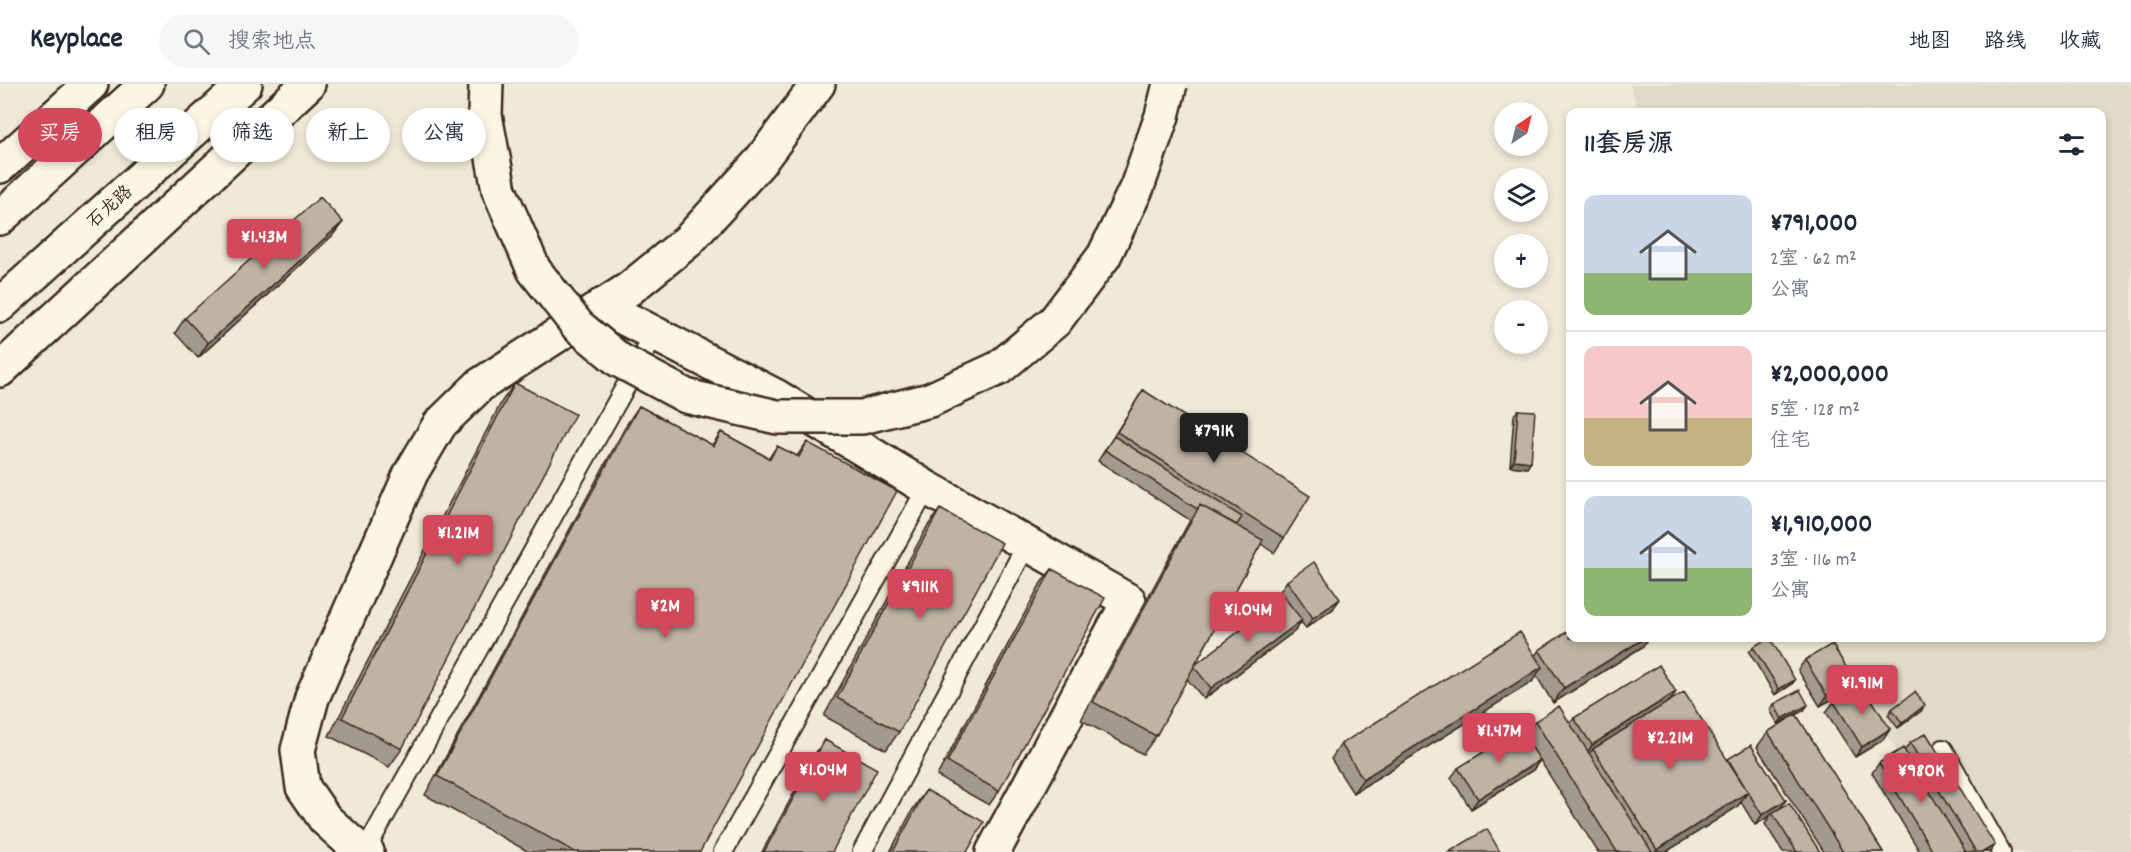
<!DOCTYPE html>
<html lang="zh">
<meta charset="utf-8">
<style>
body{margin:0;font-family:Dekko,"LXGW WenKai TC",sans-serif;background:#f6f6f7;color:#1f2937;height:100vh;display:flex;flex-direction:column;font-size:22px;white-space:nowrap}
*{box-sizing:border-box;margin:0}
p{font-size:20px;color:#747a83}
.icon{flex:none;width:33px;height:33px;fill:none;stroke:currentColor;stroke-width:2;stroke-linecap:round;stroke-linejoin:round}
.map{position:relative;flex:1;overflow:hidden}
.sheet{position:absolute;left:1566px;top:24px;width:540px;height:534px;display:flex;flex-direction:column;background:#fff;border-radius:12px;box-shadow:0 3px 9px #0003}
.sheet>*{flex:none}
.guide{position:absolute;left:18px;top:24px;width:570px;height:54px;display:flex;gap:12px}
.needle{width:39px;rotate:35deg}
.tools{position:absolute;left:1494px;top:18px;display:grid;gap:12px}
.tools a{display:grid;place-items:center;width:54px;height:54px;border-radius:50%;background:#fff;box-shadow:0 3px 9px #0003;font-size:30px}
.price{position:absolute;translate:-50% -51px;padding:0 14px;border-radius:6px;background:#d1495b;color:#fff;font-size:20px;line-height:39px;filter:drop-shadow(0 2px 3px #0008)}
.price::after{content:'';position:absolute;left:50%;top:36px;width:18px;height:14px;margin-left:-9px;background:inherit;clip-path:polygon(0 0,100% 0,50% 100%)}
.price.on{background:#222;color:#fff}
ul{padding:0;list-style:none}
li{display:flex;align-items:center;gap:18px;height:150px;padding:0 18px}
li+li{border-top:2px solid #e0e1e3}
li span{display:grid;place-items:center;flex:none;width:168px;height:120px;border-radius:12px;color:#555}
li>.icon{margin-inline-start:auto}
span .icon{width:72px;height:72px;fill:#fffc;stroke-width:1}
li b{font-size:26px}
h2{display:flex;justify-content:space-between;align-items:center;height:72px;padding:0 18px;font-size:26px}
.tag{padding:0 21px;border-radius:27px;background:#fff;box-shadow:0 3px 9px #0003;font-size:21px;line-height:54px}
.tag.on{background:#d1495b;color:#fff}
header{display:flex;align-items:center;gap:36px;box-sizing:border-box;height:84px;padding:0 30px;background:#fff;border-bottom:2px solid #e0e1e3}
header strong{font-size:28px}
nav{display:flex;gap:33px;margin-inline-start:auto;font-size:21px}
.search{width:420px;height:54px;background:#f6f6f7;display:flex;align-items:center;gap:15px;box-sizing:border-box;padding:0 21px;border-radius:33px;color:#747a83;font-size:22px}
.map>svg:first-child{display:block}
</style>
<header>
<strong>Keyplace</strong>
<div class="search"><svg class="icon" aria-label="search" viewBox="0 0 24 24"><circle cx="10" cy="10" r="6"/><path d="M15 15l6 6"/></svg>搜索地点</div>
<nav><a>地图</a><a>路线</a><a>收藏</a></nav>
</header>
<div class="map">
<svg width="2131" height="768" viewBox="0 0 2131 768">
<rect width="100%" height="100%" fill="#f0e9d9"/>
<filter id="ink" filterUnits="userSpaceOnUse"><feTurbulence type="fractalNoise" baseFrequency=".0167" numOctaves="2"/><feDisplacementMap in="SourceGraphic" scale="12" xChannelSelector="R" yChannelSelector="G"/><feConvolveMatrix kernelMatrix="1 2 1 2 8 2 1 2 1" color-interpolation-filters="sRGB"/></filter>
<g filter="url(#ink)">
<path fill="#e1d9c9" d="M1630,0H2131V768H1961L1826,554H2102V28H1638Z"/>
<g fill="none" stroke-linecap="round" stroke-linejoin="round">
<g stroke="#3b2a1e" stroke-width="22">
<path id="service" d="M1943,665L2001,768
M365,767L655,250
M723,768L927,404
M862,768L1027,460"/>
</g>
<g stroke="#3b2a1e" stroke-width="38">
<path id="minor" d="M601,222L777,313L927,404L1129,517L993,768"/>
</g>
<g stroke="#3b2a1e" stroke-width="38">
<path id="tertiary" d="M0,82L91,0
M0,286L308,0
M367,768L357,764L325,735L303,703L298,666L312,614L411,389L440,340L480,301L629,205L688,157L759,79L818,0"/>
</g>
<g stroke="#3b2a1e" stroke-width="38">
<path id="primary" d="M486,0L485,31L499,106
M0,134L147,0
M0,221L245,0"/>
</g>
<use href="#service" stroke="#fcf5e5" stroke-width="18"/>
<use href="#minor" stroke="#fcf5e5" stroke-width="33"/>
<use href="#tertiary" stroke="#fcf5e5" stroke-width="33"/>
<use href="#primary" stroke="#fcf5e5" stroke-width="33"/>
<g stroke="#3b2a1e" stroke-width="38" stroke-linecap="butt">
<path id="primary-bridge" d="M499,106L534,186L578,242L619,276L686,312L777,333H862L930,316L999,284L1055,237L1104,172L1137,103L1162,32L1170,0"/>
</g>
<use href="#primary-bridge" stroke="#fcf5e5" stroke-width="33"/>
</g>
<path fill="#a39a8d" stroke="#3b2a1e" stroke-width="1.5" d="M343,138L332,152L198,274L175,249L185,234Z
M515,299L402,665L389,683L329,652L502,317Z
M1143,306L1284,454L1274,469L1261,460L1195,581L1284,513L1280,507L1287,497L1333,525L1306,544L1301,538L1295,547L1204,615L1187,595L1156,652L1143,670L1081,636L1190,436L1098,377Z
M639,322L712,361L721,348L769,374L777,362L797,372L807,358L700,768H529L425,711L627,340Z
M1518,326L1527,384L1510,382L1514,331Z
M940,425L899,648L886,666L824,632L927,443Z
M1052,485L999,707L989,721L937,692L1041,499Z
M1642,563L1553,619L1536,591L1532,598L1353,709L1331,675L1341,660L1535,572L1539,566Z
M1753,563L1795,596L1791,601L1775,611L1749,568Z
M1805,576L1854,596L1847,607L1820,622L1798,586Z
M1670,617L1727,676L1786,716L1780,724L1820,768H1783L1765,740L1770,732L1755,741L1741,718L1737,723L1666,768H1598L1540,676L1533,686L1471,725L1451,694L1458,684L1525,652L1535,637L1570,640L1574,634Z
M1834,618L1890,645L1883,656L1855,673L1826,628Z
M1774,620L1804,626L1796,631L1883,768H1824L1757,663L1768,648L1792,633L1778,640L1770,626Z
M1892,625L1921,627L1898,644L1888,631Z
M825,656L832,768H762L815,670Z
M1910,659L1995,761L1990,768H1920L1872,689L1879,679L1905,666Z
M926,706L967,768H890L913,725Z"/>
<path fill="#857d73" stroke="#3b2a1e" stroke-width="1.5" d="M343,138L332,152L198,274L208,259Z
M1514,376L1531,378L1527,384L1510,382Z
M1340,515L1333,525L1306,544L1313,534Z
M1302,536L1295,547L1204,615L1211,604Z
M1645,554H1649L1642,563L1553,619L1564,604Z
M1542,583L1532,598L1353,709L1363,695Z
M1795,596L1791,601L1775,611L1779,605Z
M1854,596L1847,607L1820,622L1827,612Z
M1676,608L1669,619L1593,665L1592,667L1585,672L1592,661Z
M1808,621L1804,626L1778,640L1782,635Z
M1925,621L1921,627L1898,644L1902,639Z
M1890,645L1883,656L1855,673L1862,663Z
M1540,676L1533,686L1471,725L1478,715Z
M1748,708L1737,723L1666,768H1655L1657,766Z
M1786,716L1779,726L1772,729L1770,732L1755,741L1762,731Z
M1995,761L1990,768H1983Z"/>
<path fill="#beb3a4" stroke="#3b2a1e" stroke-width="1.5" d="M320,113L343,138L208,259L185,234Z
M515,299L575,330L402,665L342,634Z
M1143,306L1310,412L1284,454L1117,348Z
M639,322L714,362L721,348L770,375L777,362L799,373L807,358L897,407L700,768H575L437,692Z
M1518,326L1535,327L1531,378L1514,376Z
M1114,352L1242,433L1237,441L1200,421L1197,425L1105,366Z
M1200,421L1263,456L1156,652L1093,618Z
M940,425L1002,459L899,648L837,614Z
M1314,478L1340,515L1313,534L1287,497Z
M1052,485L1105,514L999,707L947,678Z
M1284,513L1302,536L1211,604L1194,583L1195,581Z
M1570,546V554H1645L1564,604L1539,566Z
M1520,548L1542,583L1363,695L1341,660Z
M1768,554H1770L1795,596L1779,605L1753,563Z
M1832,560L1854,596L1827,612L1805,576Z
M1659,581L1676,608L1592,661L1574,634Z
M1862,600L1890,645L1862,663L1834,618Z
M1800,606L1808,621L1782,635L1774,620Z
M1684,608L1748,708L1657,766L1593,665Z
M1915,608L1925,621L1902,639L1892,625Z
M1559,622L1652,768H1617L1535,637Z
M1796,630L1883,768H1843L1768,648Z
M1520,645L1540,676L1478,715L1458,684Z
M1926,649L1995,761L1983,768H1976L1910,659Z
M825,656L877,685L832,768H764Z
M1751,661L1786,716L1762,731L1728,675Z
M1903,664L1966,768H1933L1879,679Z
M926,706L984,738L967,768H893Z
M1789,719L1820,768H1797L1772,729Z
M1487,745L1500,768H1449Z"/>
</g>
<g text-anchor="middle" stroke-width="6" stroke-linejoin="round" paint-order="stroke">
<g font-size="18" fill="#3b2a1e" stroke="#fcf5e5">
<text transform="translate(109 122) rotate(-42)" y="6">石龙路</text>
</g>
</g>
</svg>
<div class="tools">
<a><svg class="needle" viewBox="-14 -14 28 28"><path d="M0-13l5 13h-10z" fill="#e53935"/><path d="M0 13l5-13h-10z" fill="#747a83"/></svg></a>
<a><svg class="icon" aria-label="layers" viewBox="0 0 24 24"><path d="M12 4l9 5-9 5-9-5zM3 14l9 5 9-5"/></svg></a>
<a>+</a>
<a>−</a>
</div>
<b class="price" style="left:264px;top:186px">¥1.43M</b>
<b class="price on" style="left:1214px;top:380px">¥791K</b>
<b class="price" style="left:458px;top:482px">¥1.21M</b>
<b class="price" style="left:920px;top:536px">¥911K</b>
<b class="price" style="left:665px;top:555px">¥2M</b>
<b class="price" style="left:1248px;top:559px">¥1.04M</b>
<b class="price" style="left:1862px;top:632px">¥1.91M</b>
<b class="price" style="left:1499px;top:680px">¥1.47M</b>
<b class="price" style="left:1670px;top:687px">¥2.21M</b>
<b class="price" style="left:823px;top:719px">¥1.04M</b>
<b class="price" style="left:1921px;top:720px">¥980K</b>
<div class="guide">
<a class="tag on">买房</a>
<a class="tag">租房</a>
<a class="tag">筛选</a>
<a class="tag">新上</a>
<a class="tag">公寓</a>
</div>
<section class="sheet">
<h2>11套房源<svg class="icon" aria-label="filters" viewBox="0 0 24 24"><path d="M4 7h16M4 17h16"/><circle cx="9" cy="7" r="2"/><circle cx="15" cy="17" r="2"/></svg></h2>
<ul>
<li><span style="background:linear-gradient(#c9d6e8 65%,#8fb573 0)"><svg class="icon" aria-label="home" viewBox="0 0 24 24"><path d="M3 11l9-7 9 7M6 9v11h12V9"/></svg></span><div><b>¥791,000</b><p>2室 · 62 m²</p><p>公寓</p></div></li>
<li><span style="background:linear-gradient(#f6c9c9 60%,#c2b280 0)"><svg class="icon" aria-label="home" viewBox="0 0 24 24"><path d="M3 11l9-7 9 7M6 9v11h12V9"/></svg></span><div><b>¥2,000,000</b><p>5室 · 128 m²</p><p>住宅</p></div></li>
<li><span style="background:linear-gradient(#c9d6e8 60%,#8fb573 0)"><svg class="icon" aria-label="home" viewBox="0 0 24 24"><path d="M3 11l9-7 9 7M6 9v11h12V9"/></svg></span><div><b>¥1,910,000</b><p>3室 · 116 m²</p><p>公寓</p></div></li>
</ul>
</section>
</div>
